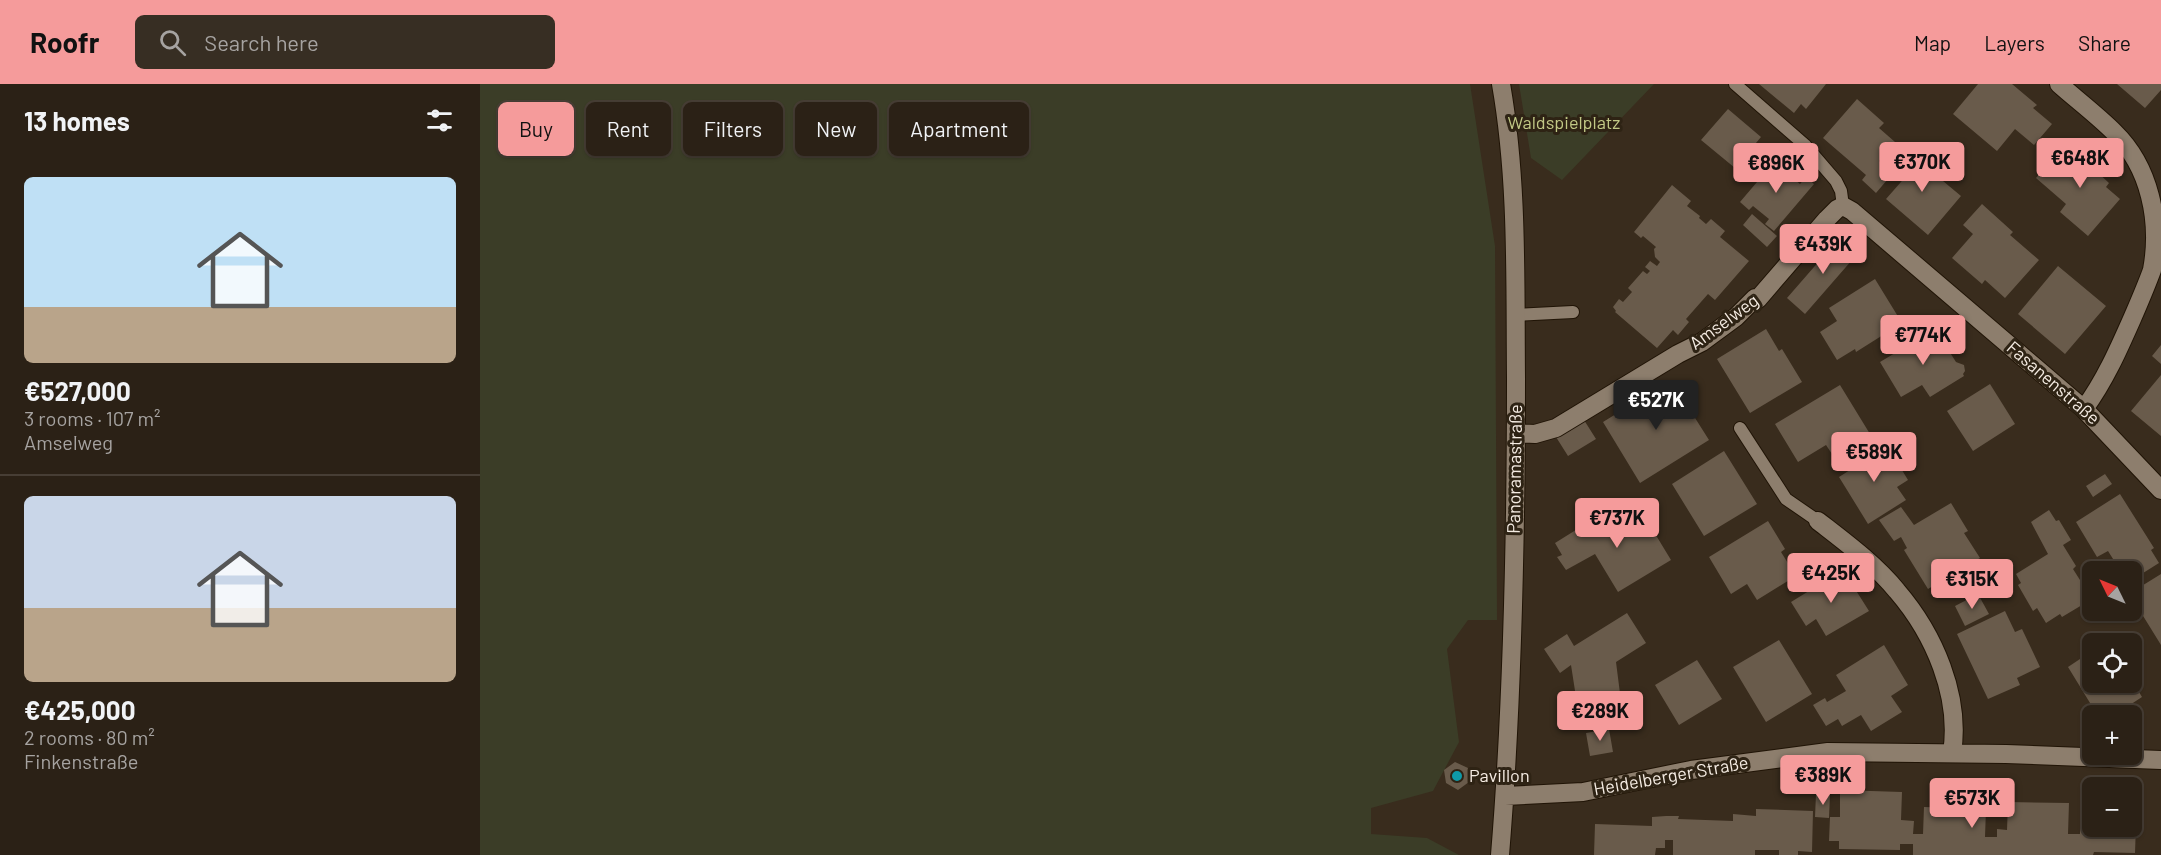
<!DOCTYPE html>
<meta charset="utf-8">
<style>
body{margin:0;font-family:Barlow,sans-serif;background:#372e23;color:#f1f3f6;height:100vh;display:flex;flex-direction:column;font-size:22px;white-space:nowrap}
*{box-sizing:border-box;margin:0}
p{font-size:20px;color:#a6a3a1}
.icon{flex:none;width:33px;height:33px;fill:none;stroke:currentColor;stroke-width:2;stroke-linecap:round;stroke-linejoin:round}
.map{position:relative;flex:1;overflow:hidden}
.side{display:flex;flex-direction:column;background:#2b2116;width:480px}
.side>*{flex:none}
.banner{position:absolute;left:18px;top:18px;width:570px;height:54px;display:flex;gap:12px}
.needle{width:39px;rotate:313deg}
.fabs{position:absolute;left:1602px;top:477px;display:grid;gap:12px}
.fabs a{display:grid;place-items:center;width:60px;height:60px;border-radius:9px;background:#2b2116;box-shadow:0 2px 4px #0004,0 0 0 2px #473e35;font-size:30px}
.price{position:absolute;translate:-50% -51px;padding:0 14px;border-radius:6px;background:#f59b9b;color:#111;font-size:20px;line-height:39px;filter:drop-shadow(0 2px 3px #0008)}
.price::after{content:'';position:absolute;left:50%;top:36px;width:18px;height:14px;margin-left:-9px;background:inherit;clip-path:polygon(0 0,100% 0,50% 100%)}
.price.on{background:#222;color:#fff}
ul{padding:0;list-style:none}
li{display:grid;align-content:center;gap:12px;height:318px;padding:0 24px}
li+li{border-top:2px solid #473e35}
li span{display:grid;place-items:center;height:186px;border-radius:9px;color:#555}
li>.icon{margin-inline-start:auto}
span .icon{width:108px;height:108px;fill:#fffc;stroke-width:1}
li b{font-size:26px}
h2{display:flex;justify-content:space-between;align-items:center;height:72px;padding:0 24px;font-size:26px}
.pill{padding:0 21px;border-radius:9px;background:#2b2116;box-shadow:0 2px 4px #0004,0 0 0 2px #473e35;font-size:21px;line-height:54px}
.pill.on{background:#f59b9b;color:#111}
header{display:flex;align-items:center;gap:36px;box-sizing:border-box;height:84px;padding:0 30px;background:#f59b9b;color:#111}
header strong{font-size:28px}
nav{display:flex;gap:33px;margin-inline-start:auto;font-size:21px}
.search{width:420px;height:54px;background:#372e23;display:flex;align-items:center;gap:15px;box-sizing:border-box;padding:0 21px;border-radius:9px;color:#a6a3a1;font-size:22px}
main{display:flex;flex:1;min-height:0}
.map>svg:first-child{display:block}
</style>
<header>
<strong>Roofr</strong>
<div class="search"><svg class="icon" aria-label="search" viewBox="0 0 24 24"><circle cx="10" cy="10" r="6"/><path d="M15 15l6 6"/></svg>Search here</div>
<nav><a>Map</a><a>Layers</a><a>Share</a></nav>
</header>
<main>
<section class="side">
<h2>13 homes<svg class="icon" aria-label="filters" viewBox="0 0 24 24"><path d="M4 7h16M4 17h16"/><circle cx="9" cy="7" r="2"/><circle cx="15" cy="17" r="2"/></svg></h2>
<ul>
<li><span style="background:linear-gradient(#bfe0f5 70%,#b9a48a 0)"><svg class="icon" aria-label="home" viewBox="0 0 24 24"><path d="M3 11l9-7 9 7M6 9v11h12V9"/></svg></span><div><b>€527,000</b><p>3 rooms · 107 m²</p><p>Amselweg</p></div></li>
<li><span style="background:linear-gradient(#c9d6e8 60%,#b9a48a 0)"><svg class="icon" aria-label="home" viewBox="0 0 24 24"><path d="M3 11l9-7 9 7M6 9v11h12V9"/></svg></span><div><b>€425,000</b><p>2 rooms · 80 m²</p><p>Finkenstraße</p></div></li>
</ul>
</section>
<div class="map">
<svg width="1681" height="771" viewBox="0 0 1681 771">
<rect width="100%" height="100%" fill="#392c1d"/>
<path fill="#3b3d27" d="M0,0H990L1015,162L1017,536H988L967,565L979,658L953,707L891,724V750L947,754L979,771H0Z
M1039,0H1174L1082,96L1051,74Z"/>
<path fill="#695b4b" d="M1279,0H1346L1326,25L1321,20L1314,29Z
M1498,0H1532L1557,21L1553,24L1572,40L1554,61L1535,45L1517,67L1473,30Z
M1637,0H1681V6L1665,24Z
M1377,15L1404,39L1399,44L1415,58L1399,77L1413,89L1396,109L1382,96L1386,91L1343,54Z
M1248,25L1281,53L1255,84L1221,56Z
M1440,59L1448,66L1439,77L1481,112L1448,151L1406,115L1428,90L1419,83Z
M1591,60L1601,71L1602,69L1604,71L1607,67L1622,79L1615,86L1629,99L1626,103L1640,115L1608,152L1580,128L1586,120L1556,94L1570,78L1573,80Z
M1300,71L1307,77L1301,84L1320,100L1326,93L1334,100L1294,147L1285,140L1289,135L1273,122L1269,126L1260,118Z
M1192,101L1211,117L1207,122L1220,132L1219,134L1226,140L1231,135L1245,147L1240,153L1269,177L1235,216L1228,210L1206,235L1209,238L1198,251L1193,246L1177,264L1135,228L1136,227L1133,223L1139,215L1143,218L1152,208L1148,204L1163,187L1167,190L1170,187L1165,183L1170,177L1177,182L1180,178L1175,173L1174,165L1176,163L1163,152L1161,154L1154,148Z
M1502,120L1533,148L1530,151L1559,176L1525,214L1505,196L1502,200L1472,174L1493,150L1483,141Z
M1272,130L1297,152L1287,163L1263,141Z
M1361,152L1379,168L1325,230L1307,214Z
M1578,182L1626,222L1585,270L1538,230Z
M1395,195L1422,239L1376,268L1375,265L1357,276L1340,248L1357,237L1349,224Z
M1286,245L1299,267L1302,265L1322,298L1270,329L1237,275Z
M1455,245L1476,278L1484,281L1485,287L1483,290L1484,292L1450,313L1442,301L1421,313L1400,278Z
M1681,261V280L1672,272Z
M1681,291V352L1651,327Z
M1191,296L1229,356L1160,399L1123,338Z
M1510,300L1535,340L1493,367L1467,327Z
M1360,301L1390,350L1354,373L1346,361L1318,378L1295,340Z
M1104,336L1116,355L1088,372L1076,353Z
M1408,363L1428,396L1417,403L1426,416L1388,440L1359,393L1370,386L1365,377L1386,364L1391,373Z
M1244,367L1277,420L1224,452L1192,400Z
M1625,390L1632,400L1613,413L1606,402Z
M1640,410L1674,464L1671,466L1679,479L1652,496V488H1644L1642,484L1640,486L1628,467L1617,473L1596,438Z
M1471,419L1488,447L1484,449L1500,474L1448,505L1424,466L1427,464L1421,453L1414,457L1399,436L1421,423L1434,441Z
M1160,425L1191,476L1138,508L1115,470L1086,486L1077,473L1082,471L1075,459L1099,444L1103,451L1141,428L1145,435Z
M1569,426L1576,437L1579,436L1591,456L1583,461L1596,482L1593,485L1612,515L1582,533L1580,530L1566,539L1557,524L1553,527L1538,501L1541,499L1536,490L1568,470L1551,438Z
M1288,437L1305,465L1301,468L1316,492L1277,516L1267,500L1251,510L1229,473Z
M1363,486L1389,527L1346,552L1336,535L1326,542L1311,518Z
M1681,490V561L1652,514V508Z
M1498,510L1509,530L1485,542L1475,522Z
M1525,527L1535,548L1542,545L1560,583L1537,594L1540,601L1508,615L1477,550Z
M1147,529L1166,559L1136,578L1143,633L1100,639L1091,581L1080,589L1064,565L1087,550L1094,562Z
M1299,556L1332,610L1286,638L1253,583Z
M1404,561L1428,601L1411,612L1422,628L1391,647L1381,631L1362,642L1358,635L1346,642L1333,621L1345,614L1347,618L1366,607L1356,591Z
M1612,567V598H1653L1662,613L1633,632H1618L1588,583Z
M1217,576L1242,615L1199,641L1175,601Z
M1129,645L1133,668L1110,672L1106,649Z
M975,678L988,684L989,698L978,706L966,699L964,686Z
M1360,706L1422,708L1421,736L1434,737L1433,750H1443L1444,723L1506,725L1505,753H1517V745L1527,746L1528,718L1589,719L1588,750H1600V743H1608L1609,710H1612V742H1652V712H1657L1655,769L1614,768L1613,771H1433V760H1420V766L1359,765V757H1349L1350,733H1360Z
M1336,710H1350L1349,734L1335,733Z
M1276,725L1333,727L1332,768L1318,767V771H1299V766H1275V771H1193V756H1185V764H1176L1175,771H1114L1115,740L1172,742V733L1186,732H1199L1198,735L1253,737V730L1276,732Z"/>
<g fill="none" stroke-linecap="round" stroke-linejoin="round">
<g stroke="#201406" stroke-width="14">
<path id="lane" d="M1255,0L1325,61L1356,97L1361,107L1363,122
M1035,231L1093,228
M1260,344L1306,415L1338,437"/>
</g>
<g stroke="#201406" stroke-width="20">
<path id="street" d="M1579,0C1597,16 1617,31 1634,48C1670,83 1681,137 1672,186C1667,200 1661,214 1655,228C1640,262 1626,295 1604,325
M1036,349L1055,350L1076,344L1198,270L1222,258L1256,233L1275,214L1278,215L1347,135L1357,125L1363,122L1372,127L1604,325L1681,406
M1338,437C1365,458 1395,480 1417,507C1454,550 1481,612 1472,669
M1025,712L1103,708L1211,686L1348,668L1526,670L1681,676
M1020,771C1033,613 1036,453 1036,294C1035,196 1038,97 1021,0"/>
</g>
<use href="#lane" stroke="#8d7e6d" stroke-width="12"/>
<use href="#street" stroke="#8d7e6d" stroke-width="18"/>
</g>
<circle fill="#0f9aa8" stroke="#2e2314" stroke-width="2" cx="977" cy="692" r="6"/>
<g text-anchor="middle" stroke-width="6" stroke-linejoin="round" paint-order="stroke">
<g font-size="18" fill="#c2c986" stroke="#2e2314">
<text x="1084" y="45">Waldspielplatz</text>
</g>
<g font-size="18" fill="#f5ece3" stroke="#2e2314">
<text transform="translate(1244 238) rotate(-36)" y="6">Amselweg</text>
<text transform="translate(1573 299) rotate(41)" y="6">Fasanenstraße</text>
<text transform="translate(1035 385) rotate(-89)" y="6">Panoramastraße</text>
<text transform="translate(1191 692) rotate(-10)" y="6">Heidelberger Straße</text>
</g>
<g font-size="18" fill="#f5ece3" stroke="#2e2314" text-anchor="start">
<text x="989" y="698">Pavillon</text>
</g>
</g>
</svg>
<div class="fabs">
<a><svg class="needle" viewBox="-14 -14 28 28"><path d="M0-13l5 13h-10z" fill="#e53935"/><path d="M0 13l5-13h-10z" fill="#a6a3a1"/></svg></a>
<a><svg class="icon" aria-label="locate" viewBox="0 0 24 24"><circle cx="12" cy="12" r="6"/><path d="M12 2v4M12 18v4M2 12h4M18 12h4"/></svg></a>
<a>+</a>
<a>−</a>
</div>
<b class="price" style="left:1600px;top:105px">€648K</b>
<b class="price" style="left:1442px;top:109px">€370K</b>
<b class="price" style="left:1296px;top:110px">€896K</b>
<b class="price" style="left:1343px;top:191px">€439K</b>
<b class="price" style="left:1443px;top:282px">€774K</b>
<b class="price on" style="left:1176px;top:347px">€527K</b>
<b class="price" style="left:1394px;top:399px">€589K</b>
<b class="price" style="left:1137px;top:465px">€737K</b>
<b class="price" style="left:1351px;top:520px">€425K</b>
<b class="price" style="left:1492px;top:526px">€315K</b>
<b class="price" style="left:1120px;top:658px">€289K</b>
<b class="price" style="left:1343px;top:722px">€389K</b>
<b class="price" style="left:1492px;top:745px">€573K</b>
<div class="banner">
<a class="pill on">Buy</a>
<a class="pill">Rent</a>
<a class="pill">Filters</a>
<a class="pill">New</a>
<a class="pill">Apartment</a>
</div>
</div>
</main>
